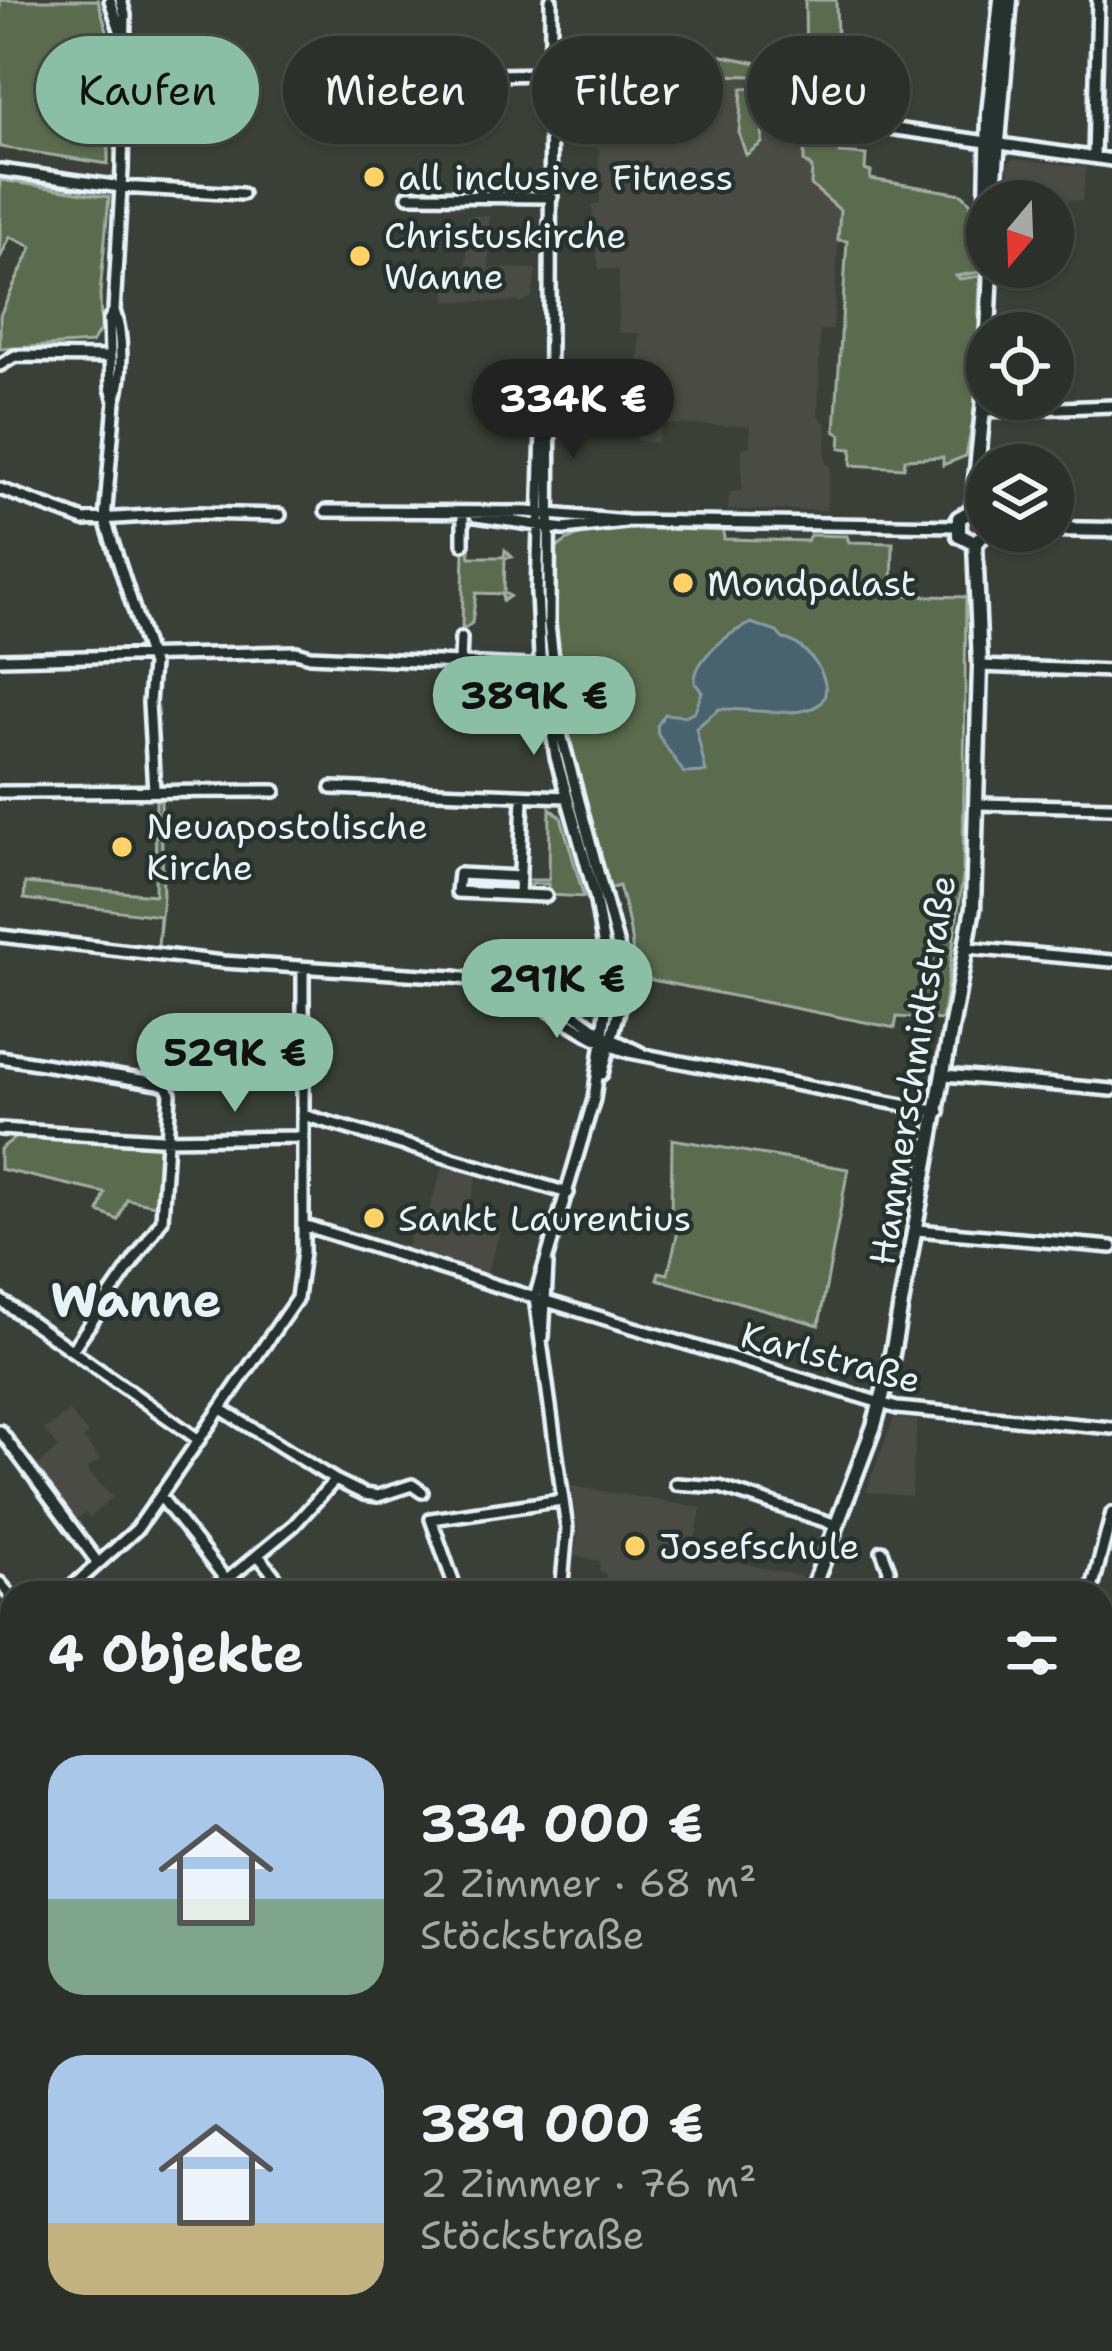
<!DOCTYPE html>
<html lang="de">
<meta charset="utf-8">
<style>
body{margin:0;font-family:"Shantell Sans",sans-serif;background:#343832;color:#f1f3f6;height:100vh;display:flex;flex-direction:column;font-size:45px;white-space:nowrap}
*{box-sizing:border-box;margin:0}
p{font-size:39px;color:#a6a9a8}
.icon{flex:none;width:66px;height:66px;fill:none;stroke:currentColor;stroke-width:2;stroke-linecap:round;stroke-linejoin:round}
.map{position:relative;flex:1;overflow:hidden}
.panel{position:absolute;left:0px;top:1581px;width:1113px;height:771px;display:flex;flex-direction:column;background:#2c302a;border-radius:36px 36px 0 0;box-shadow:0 3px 9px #0004,0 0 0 3px #484b47}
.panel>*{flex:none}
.banner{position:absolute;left:36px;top:36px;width:1041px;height:108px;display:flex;gap:24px}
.needle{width:78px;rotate:199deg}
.tools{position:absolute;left:966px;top:180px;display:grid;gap:24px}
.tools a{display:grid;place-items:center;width:108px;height:108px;border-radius:50%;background:#2c302a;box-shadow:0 3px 9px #0004,0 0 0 3px #484b47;font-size:60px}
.price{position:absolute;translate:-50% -102px;padding:0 27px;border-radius:42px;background:#8abfa5;color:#111;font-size:39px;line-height:78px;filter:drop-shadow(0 3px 6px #0008)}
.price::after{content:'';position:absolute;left:50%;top:72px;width:36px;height:27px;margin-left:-18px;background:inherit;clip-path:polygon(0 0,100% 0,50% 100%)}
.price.on{background:#222;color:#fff}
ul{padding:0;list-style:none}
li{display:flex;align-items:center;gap:36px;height:300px;padding:0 48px}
li span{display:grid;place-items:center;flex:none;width:336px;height:240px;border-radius:36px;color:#555}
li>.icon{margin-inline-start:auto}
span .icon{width:144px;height:144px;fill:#fffc;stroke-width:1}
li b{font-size:51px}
h2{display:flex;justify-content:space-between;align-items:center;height:144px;padding:0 48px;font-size:51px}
.tag{padding:0 42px;border-radius:54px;background:#2c302a;box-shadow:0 3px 9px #0004,0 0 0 3px #484b47;font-size:42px;line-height:108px}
.tag.on{background:#8abfa5;color:#111}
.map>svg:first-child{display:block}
</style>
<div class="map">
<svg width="1112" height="2351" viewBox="0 0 1112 2351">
<rect width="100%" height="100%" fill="#3a4038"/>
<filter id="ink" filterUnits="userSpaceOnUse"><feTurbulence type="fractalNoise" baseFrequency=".00833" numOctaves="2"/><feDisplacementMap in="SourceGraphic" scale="24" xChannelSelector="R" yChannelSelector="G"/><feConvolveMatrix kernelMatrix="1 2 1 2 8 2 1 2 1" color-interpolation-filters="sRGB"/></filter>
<g filter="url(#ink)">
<path fill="#4b4c44" d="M646,73L782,77L807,82L804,161L811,168V185L840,210L833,330H820L818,416L827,425L825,462L831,468L826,510H728L729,492L742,491V447L750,446V426L660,424L658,442L637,441L639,333H618L619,270L599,269L592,206L600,204L599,149L594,147L597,107L645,108Z
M1012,159L1086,167L1082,201L1023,197L1007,201L1008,165Z
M467,216H489V268L536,269L532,297L523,302L446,301V267H467Z
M444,1163L478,1173L467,1215L502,1226L487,1273L407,1248L414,1226L425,1224Z
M69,1411L88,1434L83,1439L100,1459L86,1470L112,1497L90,1518L85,1513L74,1521L35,1467L58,1448L44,1430Z
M894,1418L917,1421L911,1496L866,1492Z
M572,1486L701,1508L693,1552L802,1577L796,1593H637L603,1588L606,1574L599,1571L600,1561L575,1556L578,1533Z"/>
<path fill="#5a6c4e" stroke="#a1aea3" stroke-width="3" d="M0,0H98L108,34V164L0,147Z
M805,0H836L839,123L834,132L839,136L840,153L866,155L865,170L871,172L870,179L962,194L971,203C970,229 981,248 981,272L956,276L960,279L980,276L976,405L966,456L943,465V457L905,459L904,468L851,465L852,449L840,448L841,435L835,431L847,241L838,240L840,210L811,185L812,168L804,161L805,121H763L762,143L746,155L739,133L742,88L806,89V82L782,77L646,73L645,56L574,55L562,48V37L638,39L773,66L806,69Z
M0,180L109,197L100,293L101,328L92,343L0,349V315L32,247L10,237L0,258Z
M641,528L723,531L724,539L807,541L810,535L847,536L849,542L893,543L892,595L966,597L963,877L942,1020L897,1017L895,1028L632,976C635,945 628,917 619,886L608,889L577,773L557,671L554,551C577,526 611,532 641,528Z
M464,550H469L470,557H504L505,550L512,557L505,558L504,593L510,596L503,601L502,594L476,593L472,623L466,628H462Z
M156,798L161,801L163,896L158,946L160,916L24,899L25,883L155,895Z
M550,808L561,817L584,897L549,895L548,884H532L530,892L524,891V880H549Z
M16,1137L160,1146L159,1206L127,1199L118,1220L99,1212L105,1193L0,1169V1149Z
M672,1139L848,1169L819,1325L657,1279L659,1272L668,1274L680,1222L671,1219Z"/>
<path fill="#48646e" stroke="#889ca5" stroke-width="3" d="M751,623L777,632L783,639C806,641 841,688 818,705C799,719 743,708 719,709L696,728L706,772L684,773L658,735L657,726L665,714L685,716L695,711L702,692L695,683C693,659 730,632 751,623Z"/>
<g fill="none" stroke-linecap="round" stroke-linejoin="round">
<g stroke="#e8f1f8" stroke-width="18">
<path id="street" d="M110,0L120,30
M551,0L549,624L562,738L619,950L620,1007L602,1074
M324,78L551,74
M848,129L861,124L1112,160
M1094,157L1098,0
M0,170L121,187L242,194
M408,196L552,197
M114,311C123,334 123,378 115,401L105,520L152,665L149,703L154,791
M0,365L15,356L109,357
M115,401L111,388L109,320L114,311L122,169L125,15L121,0
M985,411L1112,406
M548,418L542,431L537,593L540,655L556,757L595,896L610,982L594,1099L535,1298L567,1529L561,1593
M0,489L84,520L196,513L280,515
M326,511L527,512L627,521L957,526
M476,516L564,529L625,522
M463,544V514
M0,659L296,652L310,656L547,667
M460,663L461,638
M980,666L1112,671
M332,788L567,797
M0,792L275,791
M978,804L1112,807
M520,877L459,874L457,892L546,896
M519,895L523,797
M0,936L223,962L454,977L519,986L554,999L604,1035L641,1053
M968,948L1112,961
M511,989C552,1008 585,1039 629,1052L939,1112
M566,1007C596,1003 599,990 605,964
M0,1057L159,1083L167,1086L170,1094L162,1220L72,1350
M945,1075L1112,1090
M303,1115L568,1193
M0,1129L160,1139L303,1137
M303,1225L535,1298
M917,1230L1112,1247
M0,1300L199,1440
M543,1300L897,1408L1112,1428
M543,1337L547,1265
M221,1409L335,1480L364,1494L378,1496L412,1485L422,1492
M0,1431L98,1563
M676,1484L720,1487L837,1525
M160,1496L226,1580
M882,1551L889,1569L887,1593
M258,1555L288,1593
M0,1583L12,1597
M65,1593L137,1529L160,1496L297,1298L303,1252V968
M211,1593L294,1525L335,1480
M457,1593L431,1519L562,1500
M1091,1593L1112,1513
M0,1652L12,1641
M0,1783L12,1796
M1101,1794H1112
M1101,1905H1112
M1101,2036L1112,2034
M1101,2170L1112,2171
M0,2179L12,2187
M0,2259L12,2249
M357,2340L383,2351
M787,2340L804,2351
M135,2350L150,2340
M548,2351L552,2340
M657,2351L663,2340
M1048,2351L1051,2340"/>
</g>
<g stroke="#e8f1f8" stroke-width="21">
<path id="secondary" d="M993,201L1010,0
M987,202L989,114L1001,0
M988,333L991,267
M973,510L987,369
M1053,529L1112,530
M975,543L959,535V518L973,510L987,519
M975,543L988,531
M811,1593L874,1426L888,1376L973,908L980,666L975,543
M485,2351L490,2340
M500,2351L504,2340"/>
</g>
<g stroke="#e8f1f8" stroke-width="26">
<path id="highway" d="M0,1938L12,1943
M0,1956L12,1961
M1101,1994L1112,1992
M1101,2011L1112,2009"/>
</g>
<use href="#street" stroke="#26332d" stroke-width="9"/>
<use href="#secondary" stroke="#26332d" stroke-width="12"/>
<use href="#highway" stroke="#706e59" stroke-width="16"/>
<path stroke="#e8f1f8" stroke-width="3" d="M0,1988L12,1993
M1101,2325L1112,2327"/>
</g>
</g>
<g fill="#ffd166" stroke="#26332d" stroke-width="4.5">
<circle cx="374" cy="177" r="12"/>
<circle cx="360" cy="256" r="12"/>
<circle cx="683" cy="583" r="12"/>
<circle cx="122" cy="847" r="12"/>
<circle cx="374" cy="1218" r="12"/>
<circle cx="635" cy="1546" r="12"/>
</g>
<g text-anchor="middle" stroke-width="9" stroke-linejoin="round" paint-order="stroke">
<g font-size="36" fill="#e8f1f8" stroke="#26332d" text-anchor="start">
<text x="398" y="190">all inclusive Fitness</text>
<text x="384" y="248">Christuskirche<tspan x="384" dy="41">Wanne</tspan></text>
<text x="707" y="596">Mondpalast</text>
<text x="146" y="839">Neuapostolische<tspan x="146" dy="41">Kirche</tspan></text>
<text x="398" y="1231">Sankt Laurentius</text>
<text x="659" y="1559">Josefschule</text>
</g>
<g font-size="36" fill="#e8f1f8" stroke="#26332d">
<text transform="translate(912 1070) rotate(-81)" y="13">Hammerschmidtstraße</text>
<text transform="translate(831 1357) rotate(15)" y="13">Karlstraße</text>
</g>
<g font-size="48" font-weight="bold" fill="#e8f1f8" stroke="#26332d">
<text x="136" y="1317">Wanne</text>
</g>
</g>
</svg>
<div class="tools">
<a><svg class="needle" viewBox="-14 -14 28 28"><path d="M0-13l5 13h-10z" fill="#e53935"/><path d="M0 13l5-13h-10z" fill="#a6a9a8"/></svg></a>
<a><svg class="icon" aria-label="locate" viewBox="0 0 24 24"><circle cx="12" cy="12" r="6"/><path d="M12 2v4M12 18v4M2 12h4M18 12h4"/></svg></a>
<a><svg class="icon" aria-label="layers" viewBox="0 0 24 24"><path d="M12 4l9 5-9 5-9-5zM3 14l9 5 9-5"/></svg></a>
</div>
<b class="price on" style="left:573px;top:461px">334K €</b>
<b class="price" style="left:534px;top:758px">389K €</b>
<b class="price" style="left:557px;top:1041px">291K €</b>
<b class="price" style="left:235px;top:1115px">529K €</b>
<div class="banner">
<a class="tag on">Kaufen</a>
<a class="tag">Mieten</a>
<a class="tag">Filter</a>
<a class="tag">Neu</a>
</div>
<section class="panel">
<h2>4 Objekte<svg class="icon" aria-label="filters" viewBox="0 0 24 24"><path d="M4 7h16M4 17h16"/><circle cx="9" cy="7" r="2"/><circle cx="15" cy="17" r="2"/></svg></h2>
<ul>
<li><span style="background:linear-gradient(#a9c7e8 60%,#7fa58c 0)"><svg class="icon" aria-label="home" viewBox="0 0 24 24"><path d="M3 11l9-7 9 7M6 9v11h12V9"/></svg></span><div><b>334 000 €</b><p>2 Zimmer · 68 m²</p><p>Stöckstraße</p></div></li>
<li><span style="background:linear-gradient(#a9c7e8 70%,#c2b280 0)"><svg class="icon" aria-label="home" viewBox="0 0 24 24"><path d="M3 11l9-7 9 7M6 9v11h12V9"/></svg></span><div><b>389 000 €</b><p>2 Zimmer · 76 m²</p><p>Stöckstraße</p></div></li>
</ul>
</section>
</div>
